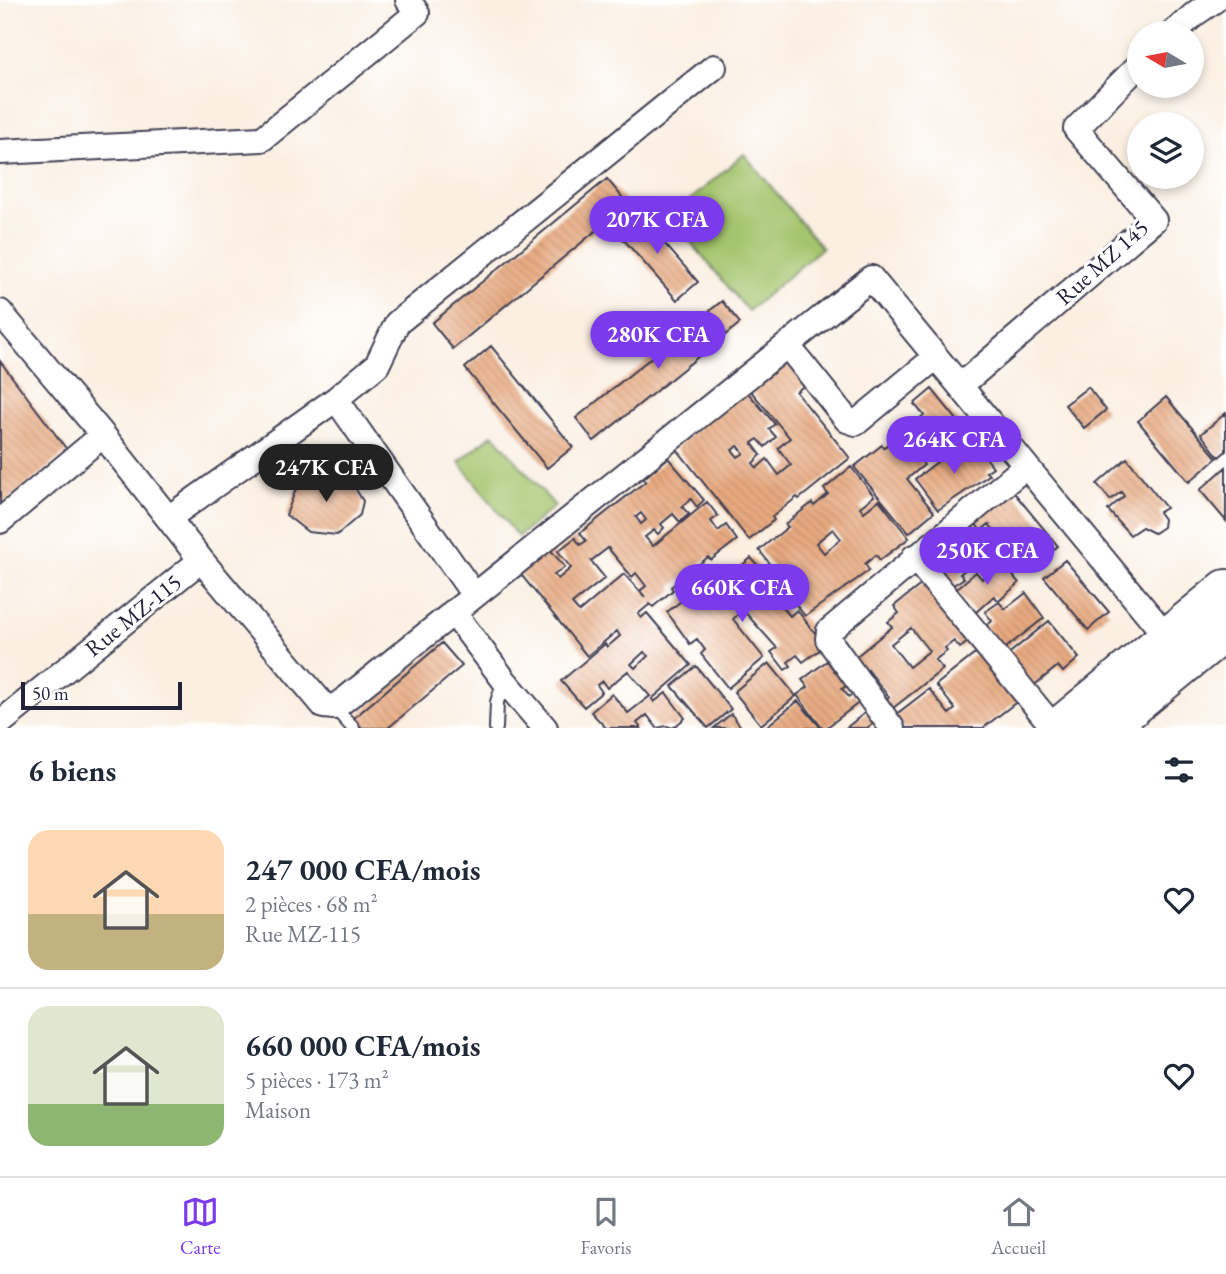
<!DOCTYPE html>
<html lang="fr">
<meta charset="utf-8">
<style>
body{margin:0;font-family:"EB Garamond",serif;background:#f6f6f7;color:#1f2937;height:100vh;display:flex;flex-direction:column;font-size:26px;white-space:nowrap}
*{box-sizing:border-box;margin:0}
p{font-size:23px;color:#747a83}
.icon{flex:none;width:38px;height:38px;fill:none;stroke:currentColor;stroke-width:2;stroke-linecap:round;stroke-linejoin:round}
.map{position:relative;height:728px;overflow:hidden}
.panel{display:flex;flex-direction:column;background:#fff;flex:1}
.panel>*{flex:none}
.needle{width:46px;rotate:280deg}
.buttons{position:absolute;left:1127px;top:21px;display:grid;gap:14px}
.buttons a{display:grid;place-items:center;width:77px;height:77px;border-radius:50%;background:#fff;box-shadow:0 4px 10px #0003;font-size:35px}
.scale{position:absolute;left:21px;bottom:18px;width:161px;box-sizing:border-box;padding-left:7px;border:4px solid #22223b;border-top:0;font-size:19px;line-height:24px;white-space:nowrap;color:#22223b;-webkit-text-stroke:5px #fff;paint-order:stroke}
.price{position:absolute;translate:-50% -60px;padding:0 16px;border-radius:24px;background:#7c3aed;color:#fff;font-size:23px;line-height:46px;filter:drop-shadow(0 2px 4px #0008)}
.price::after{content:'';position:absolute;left:50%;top:42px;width:21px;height:16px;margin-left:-10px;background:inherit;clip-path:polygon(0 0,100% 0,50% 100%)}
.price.on{background:#222;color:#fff}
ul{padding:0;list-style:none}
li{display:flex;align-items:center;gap:21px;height:175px;padding:0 28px}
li+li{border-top:2px solid #e0e1e3}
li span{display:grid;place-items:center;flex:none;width:196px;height:140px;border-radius:21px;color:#555}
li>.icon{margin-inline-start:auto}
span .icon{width:84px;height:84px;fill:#fffc;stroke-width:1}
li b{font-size:30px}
h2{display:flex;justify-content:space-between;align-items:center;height:84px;padding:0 28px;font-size:30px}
.dock{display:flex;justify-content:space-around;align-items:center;height:98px;border-top:2px solid #e0e1e3;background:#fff;font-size:19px;color:#747a83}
.dock a{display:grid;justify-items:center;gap:4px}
.dock .on{color:#7c3aed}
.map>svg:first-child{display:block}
</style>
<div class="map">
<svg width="1226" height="728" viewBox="0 0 1226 728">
<defs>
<pattern id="building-back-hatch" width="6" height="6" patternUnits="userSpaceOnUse" patternTransform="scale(1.75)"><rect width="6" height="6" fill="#e7a97f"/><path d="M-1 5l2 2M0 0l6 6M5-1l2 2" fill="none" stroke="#c6916f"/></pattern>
</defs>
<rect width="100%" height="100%" fill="#fff"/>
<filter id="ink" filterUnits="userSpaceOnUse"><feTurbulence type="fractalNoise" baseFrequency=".0143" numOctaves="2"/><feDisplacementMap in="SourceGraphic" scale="14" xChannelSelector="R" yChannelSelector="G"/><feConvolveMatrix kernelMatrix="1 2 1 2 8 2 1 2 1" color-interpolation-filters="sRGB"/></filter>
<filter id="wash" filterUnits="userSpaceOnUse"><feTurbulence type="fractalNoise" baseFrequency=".00686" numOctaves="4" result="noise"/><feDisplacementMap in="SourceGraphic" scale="28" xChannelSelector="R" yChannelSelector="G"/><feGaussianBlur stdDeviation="1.57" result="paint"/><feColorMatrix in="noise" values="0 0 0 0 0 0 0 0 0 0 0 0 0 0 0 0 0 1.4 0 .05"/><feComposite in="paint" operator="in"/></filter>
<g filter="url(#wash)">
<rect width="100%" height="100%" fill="#faefe1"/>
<path fill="#a4c56d" stroke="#637454" stroke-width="2" d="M744,154L822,248L748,311L670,217Z
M493,434L555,506L518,537L459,462Z"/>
<g id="blocks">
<path fill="url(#building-back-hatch)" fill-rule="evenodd" d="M607,179L628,204L453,349L432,323Z
M637,212L698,282L677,300L616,231Z
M722,301L740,323L594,441L576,418Z
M491,346L573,447L547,468L465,368Z
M785,359L806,384L796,392L850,458L799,499L797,497L772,517L774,520L749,540L676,448L742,386L775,424L769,429L776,437L765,447L758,439L752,443L761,455L753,463L757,468L767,459L779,475L791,465L778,448L790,438L749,389ZM738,446L744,453L738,457L732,450Z
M0,361L68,451L0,507Z
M1088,387L1106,410L1084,428L1065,405Z
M932,389L962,426L919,458L924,465L907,479L934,512L909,533L854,467L882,445L883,448L924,415L914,404Z
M1166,397L1217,458L1189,482L1138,421Z
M1226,413V451L1219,457L1201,434Z
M975,443L993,467L986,472L989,475L938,510L915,479L950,452L955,458Z
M668,458L704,500L697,507L691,499L682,507L689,514L680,522L673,514L661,524L664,528L658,534L654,530L645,537L653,546L707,502L718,516L711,521L718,531L726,525L737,540L711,560L708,557L671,587L673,590L653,607L650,604L638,614L641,618L647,613L691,665L652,699L654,702L666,693L685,718L673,728L667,726L657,728L647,715L637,723L641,728H606L591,712L612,694L628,713L650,696L628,671L607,688L602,681L597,685L602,692L584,707L561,681L605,644L607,647L620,636L617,631L587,656L518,571L548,547L565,567L554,575L558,579L571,568L558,551L575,538L580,545L586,541L580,533L646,481L643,479ZM641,513L646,520L641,524L636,517ZM608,548L632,577L636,573L646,586L640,591L645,597L624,574L579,612L572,604L605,578L591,561ZM644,652L648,656L635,668L631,664Z
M1127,458L1166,508L1159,512L1164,519L1163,527L1154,533L1142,527L1130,535L1108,510L1124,496L1121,492L1110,500L1097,484Z
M334,467L355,488L363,501L360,515L337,535L308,532L286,515L296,489L309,479Z
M851,467L874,496L860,507L864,512L879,500L909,538L880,560L876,555L865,564L869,570L867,572L805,616L782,587L786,584L759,550L788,527L785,524L812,503L814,506L828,494L824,489ZM833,529L841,539L824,553L816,543Z
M1226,467V521L1200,490Z
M1011,489L1058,546L1026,572L1005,547L996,555L986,544L997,535L989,524L981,531L973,520Z
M966,520L987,545L983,549L990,557L978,566L974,562L960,574L964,578L947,589L921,558Z
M751,558L761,569L755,574L790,616L797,610L825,646L803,662L797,655L788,662L791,666L785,670L771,652L777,648L743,610L733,619L764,658L728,688L701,654L705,650L697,639L690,644L667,612L716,574L722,582Z
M999,559L1019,583L999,601L994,596L975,613L955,590L976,572L982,579L993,570L990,567Z
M1065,560L1109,612L1088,630L1044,577Z
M927,580L969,641L960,648L954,641L945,648L947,651L935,660L943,669L888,712L881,704L889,697L868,670L863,674L852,660L892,627L888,622L899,613L894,606ZM911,628L929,651L909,667L891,644Z
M1026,593L1044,618L1003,650L985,627L992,621L985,612L999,602L1005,609Z
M1049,621L1079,658L1063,672L1058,666L1032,687L1006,656Z
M442,643L462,666L388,728H362L354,718Z
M980,650L1019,700L983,728H904L894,716L929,689L949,714L955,709L936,685Z
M827,661L846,686L842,689L849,697L854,693L861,701L826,728H822L797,695L808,687L802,680Z
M769,663L796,696L761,725L734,692Z
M696,666L731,709L708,728L672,686Z
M798,701L821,728H769L767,726Z
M871,708L879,719L867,728H846Z
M731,714L742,728H714Z"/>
</g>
</g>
<g filter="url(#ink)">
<use href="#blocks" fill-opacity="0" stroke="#424154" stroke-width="2"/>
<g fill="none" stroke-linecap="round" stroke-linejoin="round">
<g stroke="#424154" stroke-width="16">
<path id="service" d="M334,707L353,728
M496,728L497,702L504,681"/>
</g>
<g stroke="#424154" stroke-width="28">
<path id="minor" d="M1173,33L1196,13L1215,0
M0,152L262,139L417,13L408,0
M0,312L103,435L201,560L324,706L334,707L343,701L871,278L1167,637
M787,345L847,420L856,423L936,357
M960,386L1154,220L1076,129L1139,65
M336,399L474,595
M170,517L336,399L377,365L397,323L714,67
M0,521L103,435
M914,557L1054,728
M453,612L504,680L545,728
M0,723L201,560
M892,728L828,639L829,631L1026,466"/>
</g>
<g stroke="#424154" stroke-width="42">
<path id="primary" d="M1058,728L1226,589
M1107,728L1226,630"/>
</g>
<use href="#service" stroke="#fff" stroke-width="12"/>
<use href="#minor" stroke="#fff" stroke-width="24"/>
<use href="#primary" stroke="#fff" stroke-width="38"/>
</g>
</g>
<g text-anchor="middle" stroke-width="6" stroke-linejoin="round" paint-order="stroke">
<g font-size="23" fill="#22223b" stroke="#fff">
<text transform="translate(1102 262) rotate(-42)" y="8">Rue MZ 145</text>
<text transform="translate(133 615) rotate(-39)" y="8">Rue MZ-115</text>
</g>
</g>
</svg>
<div class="buttons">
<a><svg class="needle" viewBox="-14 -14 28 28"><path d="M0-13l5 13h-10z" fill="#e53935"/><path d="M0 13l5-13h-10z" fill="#747a83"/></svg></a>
<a><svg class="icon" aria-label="layers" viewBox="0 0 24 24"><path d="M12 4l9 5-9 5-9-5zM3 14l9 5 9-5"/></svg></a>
</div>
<div class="scale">50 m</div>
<b class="price" style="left:657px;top:256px">207K CFA</b>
<b class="price" style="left:658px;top:371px">280K CFA</b>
<b class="price" style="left:954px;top:476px">264K CFA</b>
<b class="price on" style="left:326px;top:504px">247K CFA</b>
<b class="price" style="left:987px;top:587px">250K CFA</b>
<b class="price" style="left:742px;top:624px">660K CFA</b>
</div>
<section class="panel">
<h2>6 biens<svg class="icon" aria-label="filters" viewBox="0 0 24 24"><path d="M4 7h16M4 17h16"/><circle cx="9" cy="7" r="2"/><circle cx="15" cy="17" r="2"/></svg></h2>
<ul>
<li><span style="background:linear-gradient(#ffd9b3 60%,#c2b280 0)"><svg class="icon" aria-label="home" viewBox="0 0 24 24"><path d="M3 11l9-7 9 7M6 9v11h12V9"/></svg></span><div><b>247 000 CFA/mois</b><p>2 pièces · 68 m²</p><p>Rue MZ-115</p></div><svg class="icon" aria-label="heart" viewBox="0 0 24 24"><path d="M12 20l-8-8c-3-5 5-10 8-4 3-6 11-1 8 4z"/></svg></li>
<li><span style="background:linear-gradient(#dfe7d0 70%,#8fb573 0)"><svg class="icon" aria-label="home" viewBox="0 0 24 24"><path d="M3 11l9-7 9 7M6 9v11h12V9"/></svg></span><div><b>660 000 CFA/mois</b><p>5 pièces · 173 m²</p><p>Maison</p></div><svg class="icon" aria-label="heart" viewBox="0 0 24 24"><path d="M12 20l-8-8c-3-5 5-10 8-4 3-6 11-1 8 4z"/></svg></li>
</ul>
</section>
<nav class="dock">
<a class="on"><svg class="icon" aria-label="map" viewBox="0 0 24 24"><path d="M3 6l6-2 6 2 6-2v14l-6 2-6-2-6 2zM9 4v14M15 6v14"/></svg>Carte</a>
<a><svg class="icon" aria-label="saved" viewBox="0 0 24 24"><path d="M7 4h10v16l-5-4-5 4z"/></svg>Favoris</a>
<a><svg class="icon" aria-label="home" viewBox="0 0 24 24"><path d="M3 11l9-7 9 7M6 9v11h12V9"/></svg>Accueil</a>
</nav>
